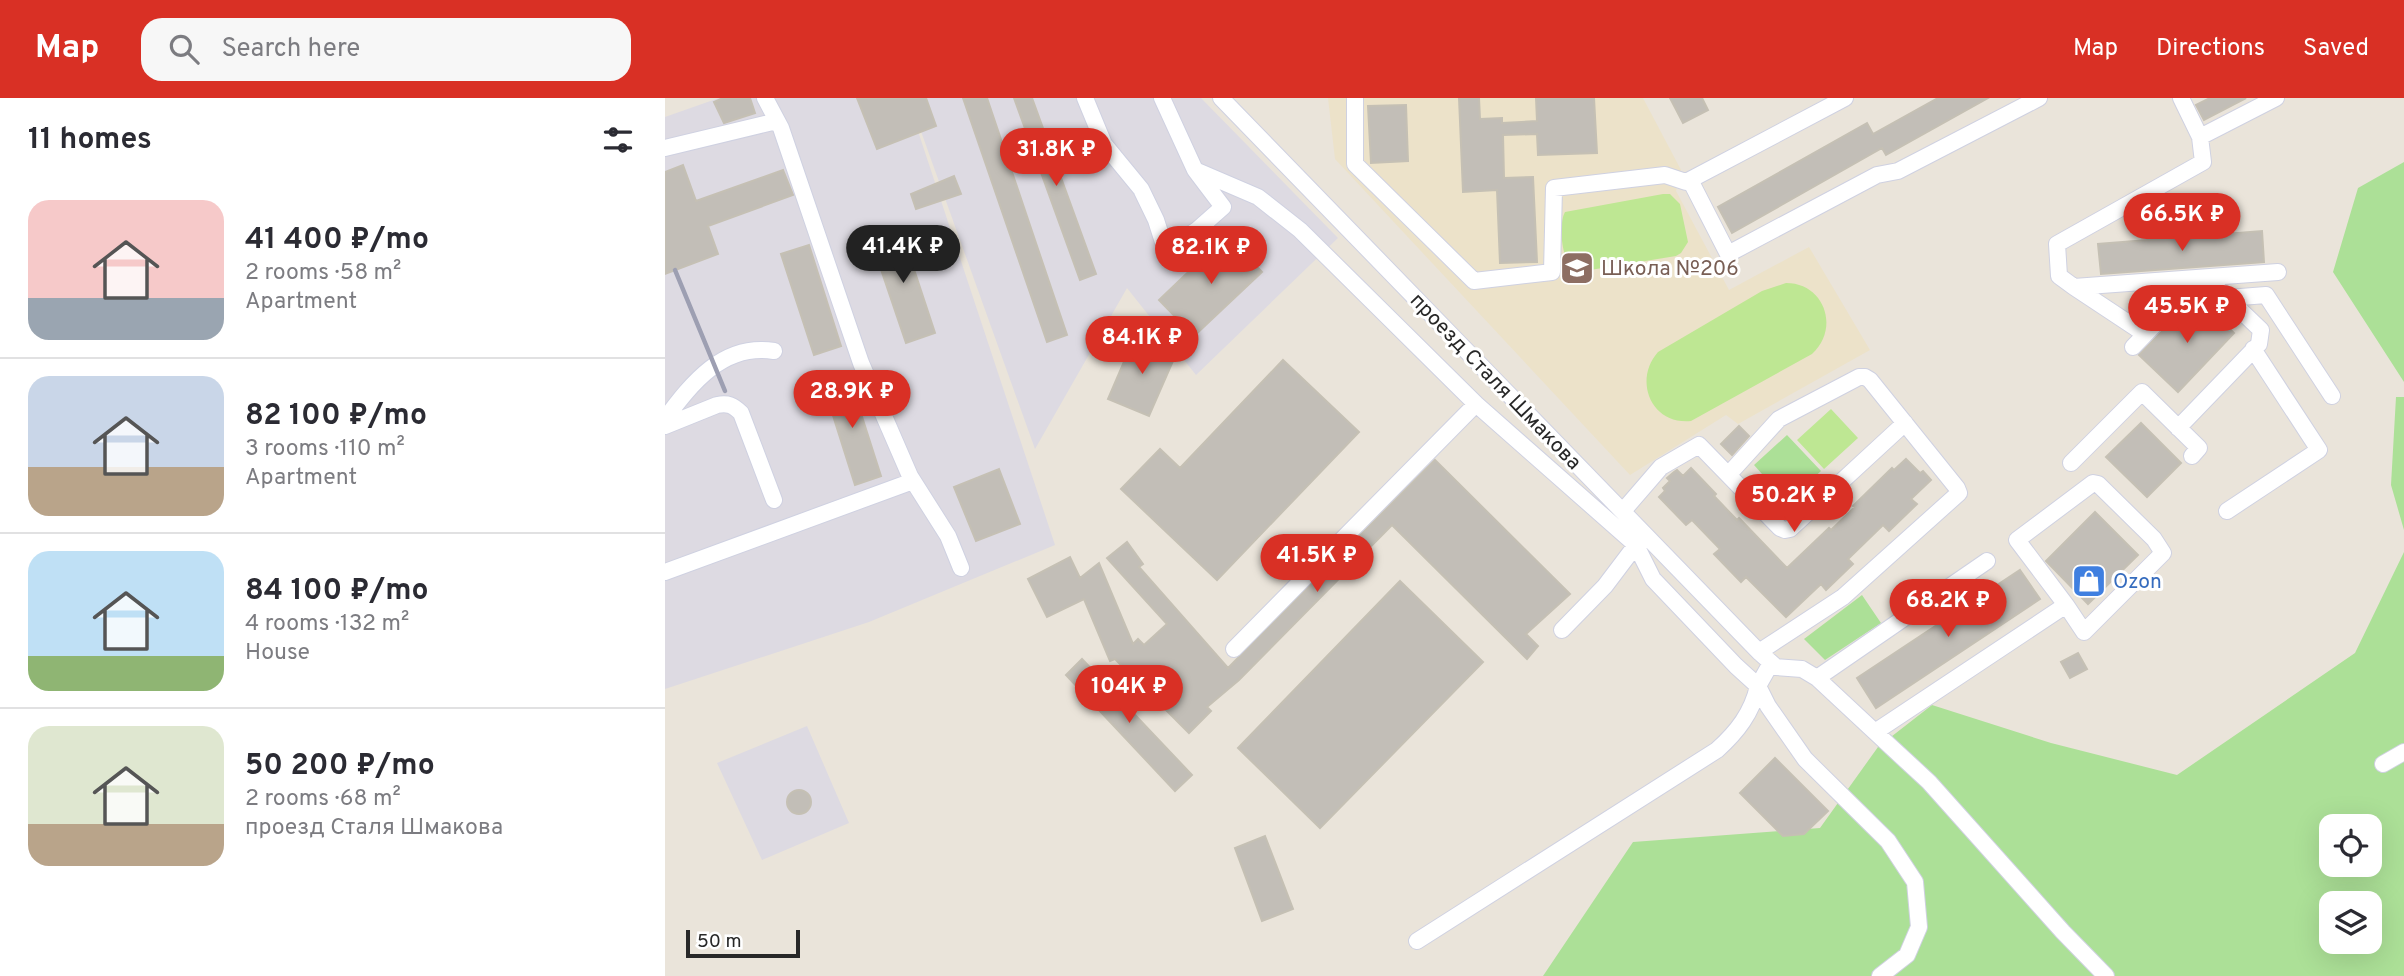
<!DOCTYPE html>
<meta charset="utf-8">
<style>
body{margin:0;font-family:Overpass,sans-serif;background:#f7f7f7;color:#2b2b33;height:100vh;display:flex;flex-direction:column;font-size:26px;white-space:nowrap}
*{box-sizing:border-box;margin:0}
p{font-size:23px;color:#7c7c81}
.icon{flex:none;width:38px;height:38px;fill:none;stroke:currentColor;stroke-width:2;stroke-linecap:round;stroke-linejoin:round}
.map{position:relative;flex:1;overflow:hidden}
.details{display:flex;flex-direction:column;background:#fff;width:665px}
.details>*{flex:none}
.tools{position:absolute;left:1654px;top:716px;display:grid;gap:14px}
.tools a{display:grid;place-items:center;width:63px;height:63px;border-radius:14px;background:#fff;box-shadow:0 7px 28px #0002;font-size:35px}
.scale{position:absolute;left:21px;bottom:18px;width:114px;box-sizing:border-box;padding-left:7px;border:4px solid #282828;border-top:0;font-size:19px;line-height:24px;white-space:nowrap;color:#282828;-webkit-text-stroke:5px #fff;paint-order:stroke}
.price{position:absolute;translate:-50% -60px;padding:0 16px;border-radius:24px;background:#d93025;color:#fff;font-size:23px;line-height:46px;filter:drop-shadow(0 2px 4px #0008)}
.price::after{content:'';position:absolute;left:50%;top:42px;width:21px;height:16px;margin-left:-10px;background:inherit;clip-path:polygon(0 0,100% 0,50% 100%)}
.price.active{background:#222;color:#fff}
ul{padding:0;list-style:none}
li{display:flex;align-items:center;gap:21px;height:175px;padding:0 28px}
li+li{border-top:2px solid #e1e1e2}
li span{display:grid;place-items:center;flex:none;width:196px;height:140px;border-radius:21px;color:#555}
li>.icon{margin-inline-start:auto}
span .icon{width:84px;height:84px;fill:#fffc;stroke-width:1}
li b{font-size:30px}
h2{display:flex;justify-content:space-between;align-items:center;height:84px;padding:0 28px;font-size:30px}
header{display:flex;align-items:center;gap:42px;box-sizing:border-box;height:98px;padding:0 35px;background:#d93025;color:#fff}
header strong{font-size:33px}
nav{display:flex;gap:38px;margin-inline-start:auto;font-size:24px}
.search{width:490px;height:63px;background:#f7f7f7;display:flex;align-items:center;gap:18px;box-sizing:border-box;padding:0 24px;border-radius:21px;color:#7c7c81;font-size:26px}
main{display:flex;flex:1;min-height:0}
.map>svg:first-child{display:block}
</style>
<header>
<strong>Map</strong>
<div class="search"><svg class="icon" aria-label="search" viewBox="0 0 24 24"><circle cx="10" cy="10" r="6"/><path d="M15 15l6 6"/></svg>Search here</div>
<nav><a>Map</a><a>Directions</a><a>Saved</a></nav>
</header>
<main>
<section class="details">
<h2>11 homes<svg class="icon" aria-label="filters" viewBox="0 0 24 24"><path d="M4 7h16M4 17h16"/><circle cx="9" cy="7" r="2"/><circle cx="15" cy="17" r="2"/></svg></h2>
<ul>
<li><span style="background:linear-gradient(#f6c9c9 70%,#9aa5b1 0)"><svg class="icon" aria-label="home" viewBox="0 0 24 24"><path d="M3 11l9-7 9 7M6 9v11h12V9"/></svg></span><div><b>41 400 ₽/mo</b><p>2 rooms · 58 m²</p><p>Apartment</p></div></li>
<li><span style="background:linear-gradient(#c9d6e8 65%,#b9a48a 0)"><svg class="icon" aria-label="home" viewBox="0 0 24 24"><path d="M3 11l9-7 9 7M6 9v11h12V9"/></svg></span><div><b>82 100 ₽/mo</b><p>3 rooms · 110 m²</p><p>Apartment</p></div></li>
<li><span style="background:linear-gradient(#bfe0f5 75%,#8fb573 0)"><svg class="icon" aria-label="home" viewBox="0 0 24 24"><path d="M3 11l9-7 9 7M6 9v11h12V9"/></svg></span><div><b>84 100 ₽/mo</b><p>4 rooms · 132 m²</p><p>House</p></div></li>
<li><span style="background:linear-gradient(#dfe7d0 70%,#b9a48a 0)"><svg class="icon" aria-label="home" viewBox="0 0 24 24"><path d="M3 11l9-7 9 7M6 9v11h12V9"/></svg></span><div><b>50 200 ₽/mo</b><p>2 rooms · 68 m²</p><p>проезд Сталя Шмакова</p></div></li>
</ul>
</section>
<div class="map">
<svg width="1739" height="878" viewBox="0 0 1739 878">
<rect width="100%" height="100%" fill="#eae4da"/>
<path fill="#dddae2" d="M54,0H242L390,447L204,524L0,591V19Z
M244,0H536L673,140L531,277L462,190L370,351Z
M142,628L184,725L97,762L52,665Z"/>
<path fill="#ece2c9" d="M663,0H978L1016,72L1011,93L1064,192L1144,149L1205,252L1073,326L1061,317L965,377L670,61Z"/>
<path fill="#ace097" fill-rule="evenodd" d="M1739,64V284L1668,174L1693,90Z
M1731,299H1739V432L1726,387Z
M1122,337L1156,373L1122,404L1089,367Z
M1739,454V878H878L968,744L1155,730L1213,649L1267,607L1386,645L1512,677L1690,555ZM1666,728H1704V766H1666ZM1666,805H1704V844H1666Z
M1197,497L1216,525L1160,562L1139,541Z"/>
<path fill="#bee793" d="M998,96H1005L1015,106L1023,144L1016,155L1011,158L919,173C913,171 908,170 904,165C896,155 894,124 900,114Z
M1121,185C1160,185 1175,231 1147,256L1026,323C986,327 968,282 993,254L1097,193Z
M1166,311L1193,340L1159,371L1132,342Z"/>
<path fill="#c2beb7" stroke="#c5c0b4" stroke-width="2" d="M58,0H85L90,15L59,25L49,4Z
M192,0H261L271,28L212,51Z
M298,0H322L402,237L382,244Z
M349,0H367L431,176L415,182Z
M794,0H814L815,21L837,20V25L872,23L871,0H929L932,55L873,57L872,36L838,37L839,80L868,79L872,164L835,165L832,92L798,94Z
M1005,0H1037L1043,12L1018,25Z
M1273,0H1323L1221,57L1217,50L1067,135L1053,109L1202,25L1208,36Z
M1545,0H1581L1539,22L1531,7Z
M741,7L743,63L706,65L703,8Z
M18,67L31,103L118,72L128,97L43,128L53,156L0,176V74Z
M289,78L296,96L251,111L246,96Z
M235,129L270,235L241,245L205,139Z
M1597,133L1599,164L1436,176L1433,146Z
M562,137L597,174L529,238L494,202Z
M144,147L176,248L149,257L116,156Z
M1527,203H1535L1569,235L1513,294L1474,257Z
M470,238L511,256L484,318L443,301Z
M618,262L694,334L552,482L456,391L495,351L515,370Z
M184,278L216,378L190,387L158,286Z
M1476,325L1516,365L1482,399L1441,359Z
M1074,328L1084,338L1067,357L1056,346Z
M1241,361L1255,375L1258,373L1266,382L1246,401L1252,406L1224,433L1218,427L1183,461L1188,466L1161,492L1156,486L1121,519L1081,479L1076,484L1049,456L1055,451L1027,422L1021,427L994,399L1000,393L998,390L1005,383L1002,380L1009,374L1012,372L1018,378L1026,370L1051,396L1049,398L1072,422L1074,420L1122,470L1164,430L1166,432L1190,409L1188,408L1227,370L1229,372Z
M770,362L905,496L861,536L873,548L862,561L727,427L574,582L542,609L546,613L524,635L450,561L445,563L419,501L382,519L363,481L405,459L415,480L434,465L468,546L473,541L479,547L502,526L442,460L462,444L478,466L474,469L563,570Z
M334,371L355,426L311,443L289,389Z
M1430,414L1473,457L1423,506L1381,463Z
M1355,472L1375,501L1211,610L1192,580Z
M735,483L818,564L655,730L573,650Z
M1413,555L1422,571L1405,580L1396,564Z
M417,561L527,677L510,693L401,577Z
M1110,660L1163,713L1139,736L1118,738L1075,695Z
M122 704a12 12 0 1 1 24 0a12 12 0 1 1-24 0Z
M600,738L628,811L597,823L570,750Z"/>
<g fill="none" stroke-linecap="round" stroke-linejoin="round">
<g stroke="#cfd1e1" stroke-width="18">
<path id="minor" d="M100,0L116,30L196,265L245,378L283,438L296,470
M420,0L439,46L476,91L491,122L498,144L512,145L532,132L558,109L530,72
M497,0L530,72L593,99L635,132L811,306L971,447L988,481L1071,568L1093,588C1087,615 1072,634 1052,652L752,843
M556,0L1094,554L1111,569L1137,571L1152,580L1210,634L1401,507L1352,442L1428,385L1433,386L1489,441L1498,455L1419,534L1401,507
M690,0V66L809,183L887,174L889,90L1000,77L1021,84L1180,0
M1516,0L1535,39L1538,64L1392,146L1394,178L1409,189L1613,174
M1535,39L1611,0
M0,50L112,23
M1025,82L1063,156L1212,77L1233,73L1374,0
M1409,189L1480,236
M1563,200L1601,197L1667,298
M1468,249L1522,193L1553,191L1596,232L1594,246L1513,330
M0,321C27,285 58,245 109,253
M0,328L52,307C63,305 68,307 76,315L109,402
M1406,365L1477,294L1534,350L1527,358
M1064,376L1114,321L1194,279H1200L1205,282L1292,390L1294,395L1178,499L1094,554
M958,413L996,369L1034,347L1115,430L1120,432L1125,431L1240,325
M1562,413L1654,352L1588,251
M0,474L248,383
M897,532L940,488L971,447
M569,551L811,306
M1106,565L1093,588L1103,608L1140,661L1223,743L1250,784L1254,829L1242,857L1215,878
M1152,580L1322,463
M1210,634L1264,684L1398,834L1441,878
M1718,666L1739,654"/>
</g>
<use href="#minor" stroke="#fff" stroke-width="16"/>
<path stroke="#9d9fb2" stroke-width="4.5" d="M10,172L60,293"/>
</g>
<defs>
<g id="school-square" transform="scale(1.75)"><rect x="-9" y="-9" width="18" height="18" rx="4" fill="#8d6e63" stroke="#fff"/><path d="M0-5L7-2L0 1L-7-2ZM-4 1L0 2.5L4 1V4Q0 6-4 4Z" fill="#fff"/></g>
<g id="shop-square" transform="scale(1.75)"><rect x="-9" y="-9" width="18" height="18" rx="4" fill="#3f7fe0" stroke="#fff"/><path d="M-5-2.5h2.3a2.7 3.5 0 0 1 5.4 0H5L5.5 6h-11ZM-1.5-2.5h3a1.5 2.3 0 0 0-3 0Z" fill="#fff"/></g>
</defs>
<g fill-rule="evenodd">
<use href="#school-square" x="912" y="170"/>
<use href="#shop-square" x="1424" y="483"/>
</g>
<g text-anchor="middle" stroke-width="6" stroke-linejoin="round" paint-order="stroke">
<g font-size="21" fill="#785e54" stroke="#fff" text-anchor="start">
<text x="936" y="177">Школа №206</text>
</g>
<g font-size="21" fill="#282828" stroke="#fff">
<text transform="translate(831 283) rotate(46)" y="7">проезд Сталя Шмакова</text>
</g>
<g font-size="21" fill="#366cbe" stroke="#fff" text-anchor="start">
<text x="1448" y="490">Ozon</text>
</g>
</g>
</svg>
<div class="tools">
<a><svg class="icon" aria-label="locate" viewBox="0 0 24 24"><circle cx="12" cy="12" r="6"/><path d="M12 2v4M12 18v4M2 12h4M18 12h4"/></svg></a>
<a><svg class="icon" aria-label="layers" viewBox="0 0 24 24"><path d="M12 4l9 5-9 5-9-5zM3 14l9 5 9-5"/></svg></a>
</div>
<div class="scale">50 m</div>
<b class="price" style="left:391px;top:90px">31.8K ₽</b>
<b class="price" style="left:1517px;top:155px">66.5K ₽</b>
<b class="price active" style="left:238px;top:187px">41.4K ₽</b>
<b class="price" style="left:546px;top:188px">82.1K ₽</b>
<b class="price" style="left:1522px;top:247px">45.5K ₽</b>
<b class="price" style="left:477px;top:278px">84.1K ₽</b>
<b class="price" style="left:187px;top:332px">28.9K ₽</b>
<b class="price" style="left:1129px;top:436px">50.2K ₽</b>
<b class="price" style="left:652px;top:496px">41.5K ₽</b>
<b class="price" style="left:1283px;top:541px">68.2K ₽</b>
<b class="price" style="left:464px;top:627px">104K ₽</b>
</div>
</main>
